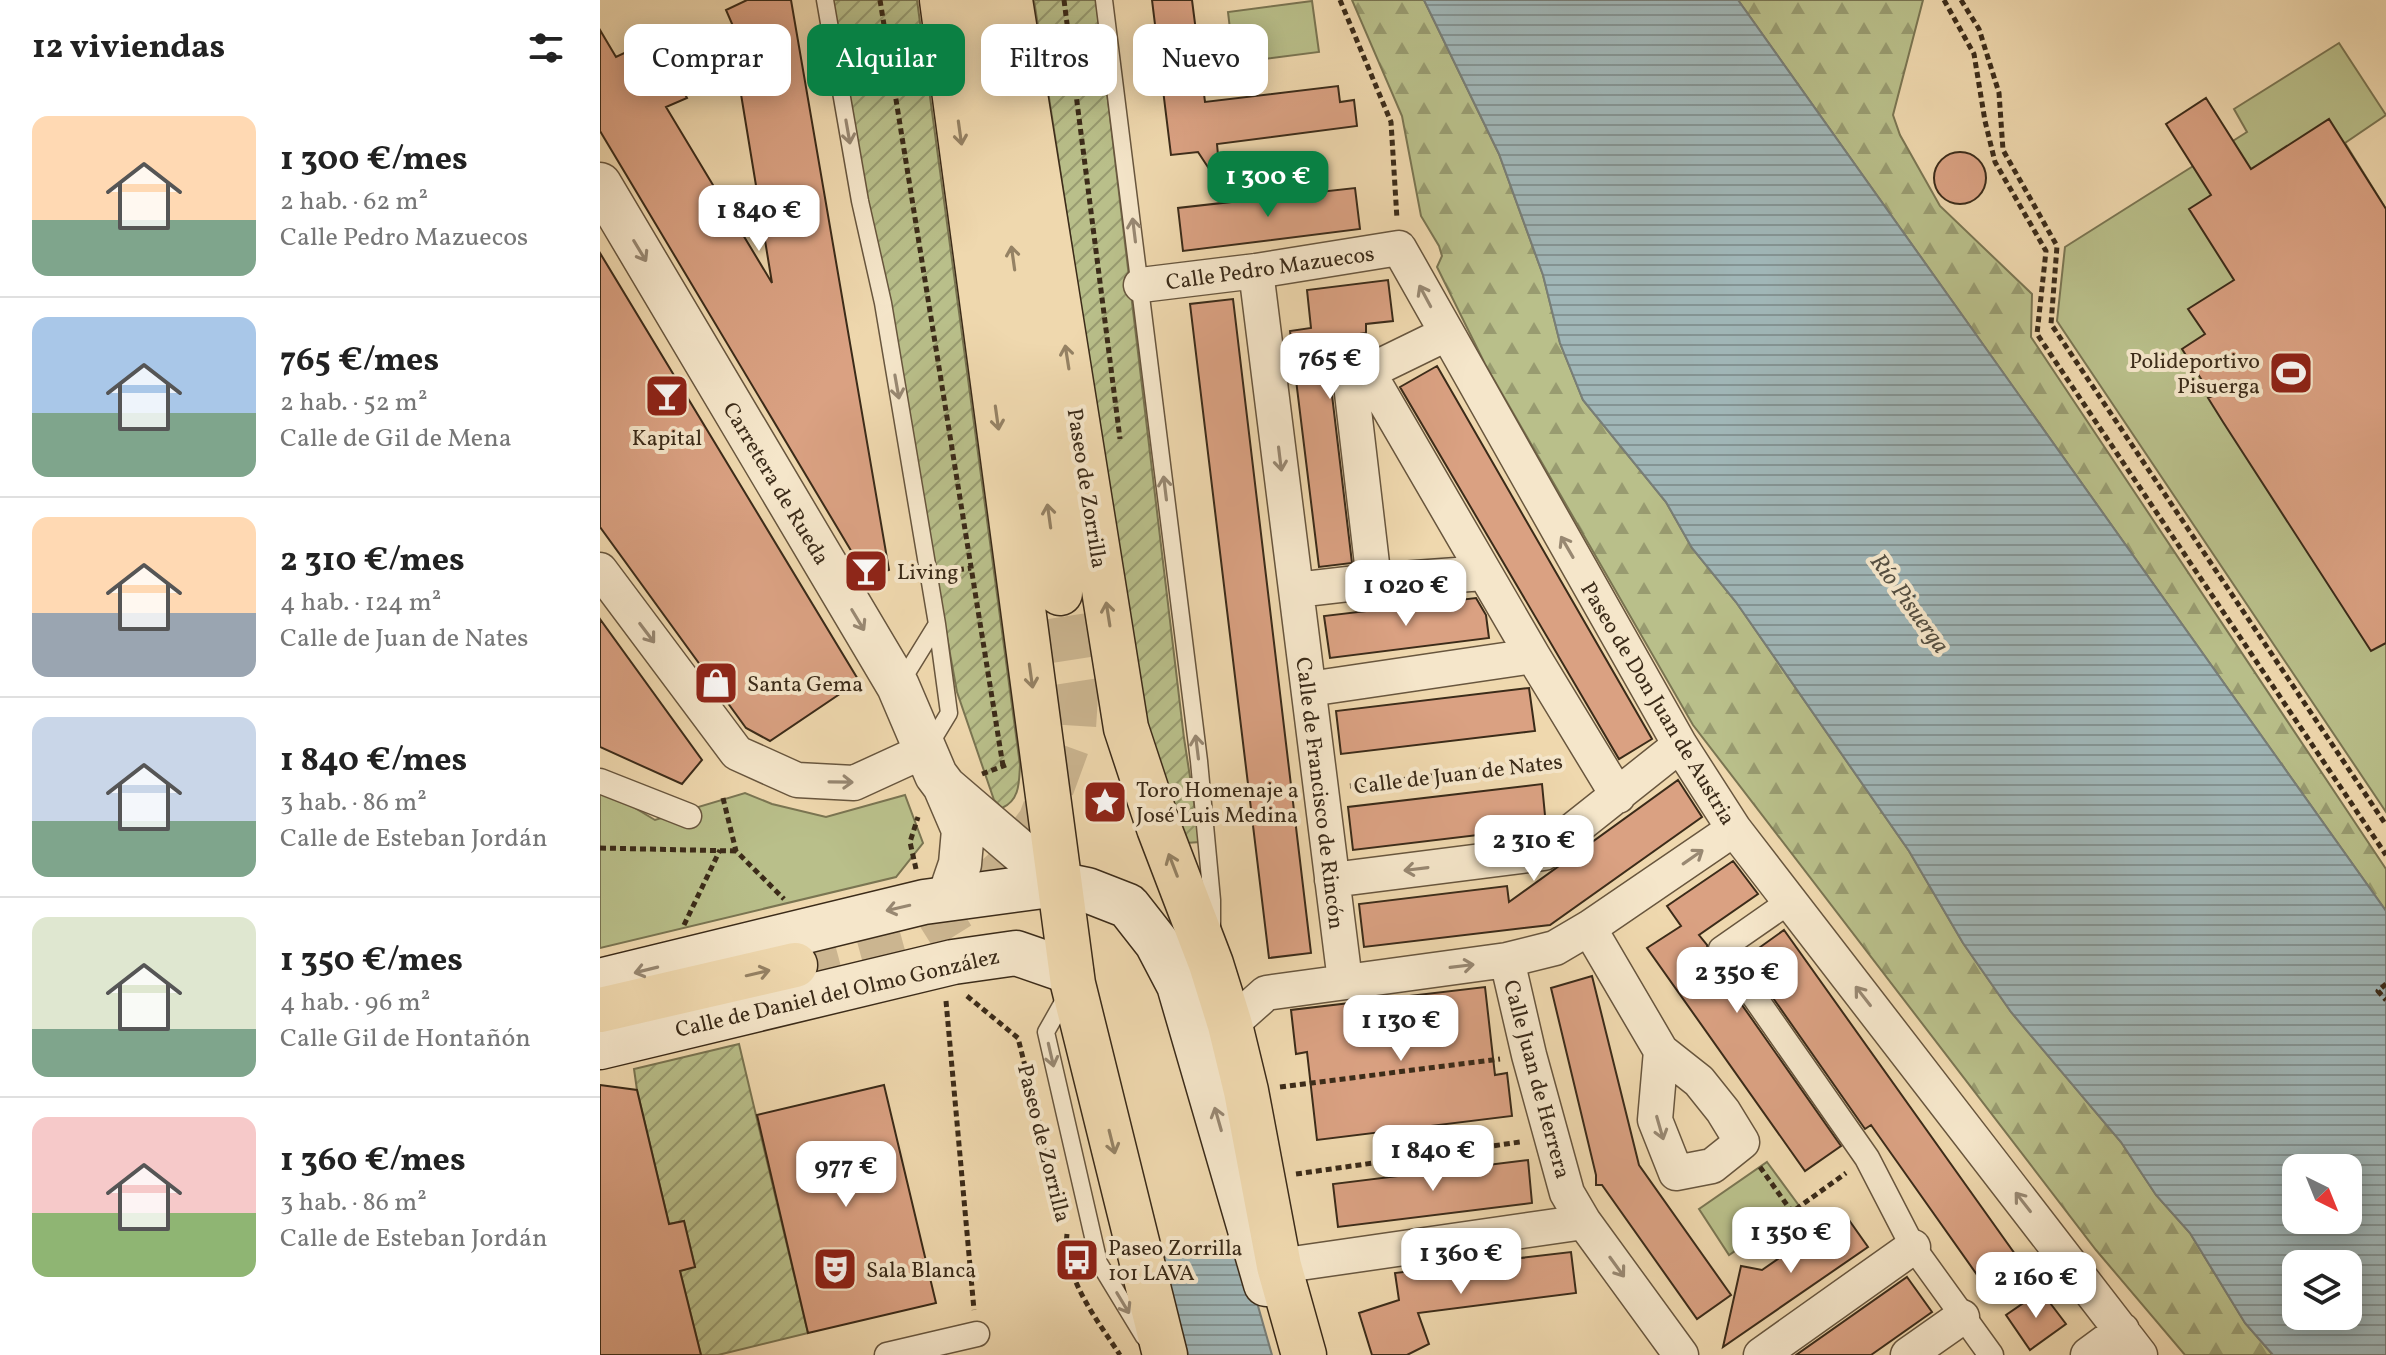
<!DOCTYPE html>
<html lang="es">
<meta charset="utf-8">
<style>
body{margin:0;font-family:Vollkorn,serif;background:#f2f2f2;color:#222;height:100vh;display:flex;flex-direction:column;font-size:30px;white-space:nowrap}
*{box-sizing:border-box;margin:0}
p{font-size:26px;color:#767676}
.icon{flex:none;width:44px;height:44px;fill:none;stroke:currentColor;stroke-width:2;stroke-linecap:round;stroke-linejoin:round}
.map{position:relative;flex:1;overflow:hidden}
.details{display:flex;flex-direction:column;background:#fff;width:600px}
.details>*{flex:none}
.hud{position:absolute;left:24px;top:24px;width:760px;height:72px;display:flex;gap:16px}
.needle{width:52px;rotate:137deg}
.buttons{position:absolute;left:1682px;top:1154px;display:grid;gap:16px}
.buttons a{display:grid;place-items:center;width:80px;height:80px;border-radius:16px;background:#fff;box-shadow:0 4px 20px #0003;font-size:40px}
.price{position:absolute;translate:-50% -68px;padding:0 18px;border-radius:16px;background:#fff;color:#222;font-size:26px;line-height:52px;filter:drop-shadow(0 2px 4px #0008)}
.price::after{content:'';position:absolute;left:50%;top:48px;width:24px;height:18px;margin-left:-12px;background:inherit;clip-path:polygon(0 0,100% 0,50% 100%)}
.price.on{background:#0b8043;color:#fff}
ul{padding:0;list-style:none}
li{display:flex;align-items:center;gap:24px;height:200px;padding:0 32px}
li+li{border-top:2px solid #e0e0e0}
li span{display:grid;place-items:center;flex:none;width:224px;height:160px;border-radius:16px;color:#555}
li>.icon{margin-inline-start:auto}
span .icon{width:96px;height:96px;fill:#fffc;stroke-width:1}
li b{font-size:34px}
h2{display:flex;justify-content:space-between;align-items:center;height:96px;padding:0 32px;font-size:34px}
.pill{padding:0 28px;border-radius:16px;background:#fff;box-shadow:0 4px 20px #0003;font-size:28px;line-height:72px}
.pill.on{background:#0b8043;color:#fff}
main{display:flex;flex:1;min-height:0}
.map>svg:first-child{display:block}
</style>
<main>
<section class="details">
<h2>12 viviendas<svg class="icon" aria-label="filters" viewBox="0 0 24 24"><path d="M4 7h16M4 17h16"/><circle cx="9" cy="7" r="2"/><circle cx="15" cy="17" r="2"/></svg></h2>
<ul>
<li><span style="background:linear-gradient(#ffd9b3 65%,#7fa58c 0)"><svg class="icon" aria-label="home" viewBox="0 0 24 24"><path d="M3 11l9-7 9 7M6 9v11h12V9"/></svg></span><div><b>1 300 €/mes</b><p>2 hab. · 62 m²</p><p>Calle Pedro Mazuecos</p></div></li>
<li><span style="background:linear-gradient(#a9c7e8 60%,#7fa58c 0)"><svg class="icon" aria-label="home" viewBox="0 0 24 24"><path d="M3 11l9-7 9 7M6 9v11h12V9"/></svg></span><div><b>765 €/mes</b><p>2 hab. · 52 m²</p><p>Calle de Gil de Mena</p></div></li>
<li><span style="background:linear-gradient(#ffd9b3 60%,#9aa5b1 0)"><svg class="icon" aria-label="home" viewBox="0 0 24 24"><path d="M3 11l9-7 9 7M6 9v11h12V9"/></svg></span><div><b>2 310 €/mes</b><p>4 hab. · 124 m²</p><p>Calle de Juan de Nates</p></div></li>
<li><span style="background:linear-gradient(#c9d6e8 65%,#7fa58c 0)"><svg class="icon" aria-label="home" viewBox="0 0 24 24"><path d="M3 11l9-7 9 7M6 9v11h12V9"/></svg></span><div><b>1 840 €/mes</b><p>3 hab. · 86 m²</p><p>Calle de Esteban Jordán</p></div></li>
<li><span style="background:linear-gradient(#dfe7d0 70%,#7fa58c 0)"><svg class="icon" aria-label="home" viewBox="0 0 24 24"><path d="M3 11l9-7 9 7M6 9v11h12V9"/></svg></span><div><b>1 350 €/mes</b><p>4 hab. · 96 m²</p><p>Calle Gil de Hontañón</p></div></li>
<li><span style="background:linear-gradient(#f6c9c9 60%,#8fb573 0)"><svg class="icon" aria-label="home" viewBox="0 0 24 24"><path d="M3 11l9-7 9 7M6 9v11h12V9"/></svg></span><div><b>1 360 €/mes</b><p>3 hab. · 86 m²</p><p>Calle de Esteban Jordán</p></div></li>
</ul>
</section>
<div class="map">
<svg width="1786" height="1355" viewBox="0 0 1786 1355">
<defs>
<pattern id="forest-firs" width="22" height="20" patternUnits="userSpaceOnUse" patternTransform="scale(2)"><rect width="22" height="20" fill="#b9bf8a"/><path d="M5 1l3.5 6h-7zM16 11l3.5 6h-7z" fill="#989b70"/></pattern>
<pattern id="garden-furrows" width="10" height="10" patternUnits="userSpaceOnUse" patternTransform="scale(2)"><rect width="10" height="10" fill="#b9bf8a"/><path d="M-1 1l2-2M0 10L10 0M9 11l2-2" fill="none" stroke="#989b70"/></pattern>
<pattern id="water-rules" width="6" height="5" patternUnits="userSpaceOnUse" patternTransform="scale(2)"><rect width="6" height="5" fill="#a0b6b7"/><path d="M0 2.5h6" fill="none" stroke="#849494"/></pattern>
</defs>
<rect width="100%" height="100%" fill="#efd8ae"/>
<filter id="stains"><feTurbulence type="fractalNoise" baseFrequency=".0025" numOctaves="4"/><feColorMatrix values="0 0 0 0 .2 0 0 0 0 .09 0 0 0 0 .02 0 0 0 .5 -.17"/></filter>
<radialGradient id="worn" r=".72"><stop offset=".6" stop-color="#630" stop-opacity="0"/><stop offset="1" stop-color="#630" stop-opacity=".3"/></radialGradient>
<path fill="url(#forest-firs)" stroke="#7a7552" stroke-width="2" d="M752,0H824L899,154L943,275L960,343L983,400L1066,502L1092,548L1136,602L1309,851L1363,943L1411,1012L1521,1142L1556,1195L1590,1233L1645,1323L1673,1355H1585L1496,1250L1093,725L885,364L837,267L842,256L839,246L821,216L802,116Z
M1138,0H1323L1293,115L1300,135L1340,206L1432,294L1431,337L1786,869V911Z"/>
<path fill="#b9bf8a" stroke="#7a7552" stroke-width="2" d="M712,1L719,52L634,63L628,12Z
M1739,43L1786,115L1745,143L1786,209V812L1457,321L1465,247L1647,132L1634,109Z
M0,787L55,820L145,793L172,804L226,817L305,795L323,843L296,877L0,948Z
M1167,1162L1200,1207L1129,1255L1099,1209Z"/>
<path fill="url(#garden-furrows)" stroke="#7a7552" stroke-width="2" d="M231,0H317L420,765C419,782 420,800 402,808L394,800L357,692Z
M434,0H496L584,738L600,842L586,843L534,706L472,247Z
M139,1044L208,1333L118,1355H101L80,1271L95,1266L84,1221L69,1224L37,1090L34,1069Z"/>
<path fill="url(#water-rules)" stroke="#787e78" stroke-width="2" fill-rule="evenodd" d="M824,0H1138L1786,911V1355H1673L1645,1323L1590,1233L1556,1195L1521,1142L1411,1012L1363,943L1309,851L1136,602L1092,548L1066,502L983,400L960,343L943,275L899,154ZM1696,1168H1748V1220H1696ZM1696,1264H1748V1316H1696Z
M638,1236L672,1355H588L561,1258Z"/>
<path fill="#daa182" stroke="#3b2b19" stroke-width="2" d="M147,0H191L289,570L268,579L0,131V30L16,57L56,38L87,98L66,107L172,283L139,82L156,79L126,10Z
M552,0H592L605,102L738,86L740,102L754,100L757,126L617,144L621,187L598,152L571,155Z
M1606,98L1651,169L1729,119L1786,209V643L1771,651L1623,422L1608,398L1612,396L1582,349L1605,334L1588,309L1634,280L1589,209L1611,195L1566,124Z
M1334 178a26 26 0 1 1 52 0a26 26 0 1 1-52 0Z
M755,188L760,229L583,251L578,208Z
M0,253L259,681L170,741L146,728L0,527Z
M788,280L793,321L766,324V333L733,338L738,378L732,395L752,563L719,567L690,331L711,328L707,290Z
M633,299L711,953L669,958L590,304Z
M837,366L1052,739L1019,759L800,387Z
M876,598L886,615L889,638L730,658L724,616Z
M0,619L102,760L82,784L0,747Z
M929,688L935,731L741,754L736,711Z
M1078,780L1102,817L950,925L764,947L759,904L907,886L909,902Z
M942,784L946,826L944,827L753,850L748,807Z
M1133,861L1158,894L1099,935L1107,945L1109,958L1241,1146L1205,1171L1047,948L1081,926L1067,906Z
M1184,930L1415,1254L1380,1279L1271,1125L1265,1129L1145,958Z
M992,976L1039,1165L1131,1295L1097,1319L1002,1185H996V1175L951,988Z
M885,987L895,1075L907,1073L912,1116L717,1140L707,1052L696,1054L691,1010Z
M0,1085L37,1090L69,1224L84,1221L95,1267L80,1271L101,1355H0Z
M284,1085L336,1303L208,1333L157,1115Z
M928,1160L932,1203L738,1227L733,1184Z
M1244,1213L1268,1247L1123,1347L1141,1266L1162,1270Z
M971,1252L976,1293L818,1313L829,1344L807,1355H772L759,1313L799,1300L795,1273Z
M1307,1277L1332,1312L1271,1355H1196Z
M1441,1291L1466,1324L1430,1350L1406,1315Z"/>
<g fill="none" stroke-linecap="round" stroke-linejoin="round">
<path stroke="#cbb590" stroke-width="44" stroke-dasharray="44 22" stroke-linecap="butt" d="M195,965L321,931L369,901L404,870L440,821L474,728L476,696L460,593"/>
<g stroke="#68563e" stroke-width="19">
<path id="service" d="M225,0L260,201L283,303L337,624L349,713L329,746
M504,0L599,761L612,900V926
M300,684L337,624
M468,993L446,1032L499,1263L544,1337"/>
</g>
<g stroke="#68563e" stroke-width="27">
<path id="pedestrian" d="M0,781L89,816
M1190,901L1121,949L1267,1158L1313,1247L1391,1355
M287,1355L377,1334"/>
</g>
<g stroke="#68563e" stroke-width="37">
<path id="minor" d="M656,271L745,981
M541,285L656,271L799,248L1080,745L1134,829L1540,1355
M768,372L933,656L1018,796
M0,570L137,753L197,780L254,783L326,750
M774,581L752,393L768,372L846,334
M696,590L774,581L884,573
M709,689L933,656
M732,880L944,853L1080,745
M989,928L1061,1051L1099,1081L1123,1111L1142,1142L1112,1166L1076,1173L1055,1120L1061,1051
M907,960L929,1055L967,1193L984,1222L1081,1355
M630,1025L666,993L907,960L955,948L989,928L1134,829
M679,1266L984,1222
M1161,1355L1313,1247
M1308,1355L1362,1317
M1488,1355L1522,1330"/>
</g>
<g stroke="#68563e" stroke-width="45">
<path id="tertiary" d="M0,184L298,686L336,775L345,787L458,884
M345,788L363,830L360,864L348,899"/>
</g>
<g stroke="#3b2b19" stroke-width="47">
<path id="secondary" d="M0,981L324,902L458,884L487,890L528,906L557,943L579,985L666,1284
M0,1047L353,962L416,953L471,972"/>
</g>
<g stroke="#3b2b19" stroke-width="47">
<path id="primary" d="M342,0L473,984L565,1355
M377,0L460,593
M410,0L526,728L559,828L611,964L630,1025L646,1091L679,1266L704,1355
M0,1010L195,965"/>
</g>
<path stroke="#3b2b19" stroke-width="5" stroke-dasharray="6 4" stroke-linecap="butt" d="M280,0L403,766
M464,0L520,439
M740,0L791,122L797,219
M1344,0L1374,54L1385,121L1395,162L1446,251L1437,334L1786,855
M1361,0L1379,29L1399,93L1403,150L1457,246L1451,324L1786,825
M348,571L371,568
M382,774L406,765
M750,786L962,760
M123,798L136,851L184,899
M0,848L136,851
M316,869L310,842L318,817
M84,925L120,850
M1786,984L1778,991L1786,1000
M367,996L418,1038L448,1158
M346,1001L374,1310
M680,1087L900,1059
M1160,1167L1192,1212L1246,1173
M696,1174L920,1142
M467,1234C462,1276 498,1321 520,1355"/>
<use href="#service" stroke="#f5e6ca" stroke-width="16"/>
<use href="#pedestrian" stroke="#f5e6ca" stroke-width="24"/>
<use href="#minor" stroke="#f5e6ca" stroke-width="34"/>
<use href="#tertiary" stroke="#f5e6ca" stroke-width="42"/>
<use href="#secondary" stroke="#f5e6ca" stroke-width="44"/>
<use href="#primary" stroke="#efd8ae" stroke-width="44"/>
</g>
<defs><path id="oneway-shaft" d="M-6 0H5M1.5-3L5.5 0L1.5 3" fill="none" stroke-width="1.6" stroke-linecap="round" stroke-linejoin="round" transform="scale(2)"/></defs>
<g stroke="#988872">
<use href="#oneway-shaft" transform="translate(248 132) rotate(80)"/>
<use href="#oneway-shaft" transform="translate(534 230) rotate(-97)"/>
<use href="#oneway-shaft" transform="translate(40 251) rotate(59)"/>
<use href="#oneway-shaft" transform="translate(825 296) rotate(-118)"/>
<use href="#oneway-shaft" transform="translate(297 387) rotate(80)"/>
<use href="#oneway-shaft" transform="translate(680 459) rotate(83)"/>
<use href="#oneway-shaft" transform="translate(565 488) rotate(-97)"/>
<use href="#oneway-shaft" transform="translate(967 547) rotate(-120)"/>
<use href="#oneway-shaft" transform="translate(258 620) rotate(59)"/>
<use href="#oneway-shaft" transform="translate(47 633) rotate(53)"/>
<use href="#oneway-shaft" transform="translate(597 747) rotate(-97)"/>
<use href="#oneway-shaft" transform="translate(241 782) rotate(1)"/>
<use href="#oneway-shaft" transform="translate(1093 857) rotate(-35)"/>
<use href="#oneway-shaft" transform="translate(816 869) rotate(173)"/>
<use href="#oneway-shaft" transform="translate(298 908) rotate(167)"/>
<use href="#oneway-shaft" transform="translate(862 966) rotate(-7)"/>
<use href="#oneway-shaft" transform="translate(46 970) rotate(166)"/>
<use href="#oneway-shaft" transform="translate(1263 996) rotate(-128)"/>
<use href="#oneway-shaft" transform="translate(451 1055) rotate(77)"/>
<use href="#oneway-shaft" transform="translate(618 1119) rotate(-106)"/>
<use href="#oneway-shaft" transform="translate(1060 1128) rotate(74)"/>
<use href="#oneway-shaft" transform="translate(1423 1202) rotate(-128)"/>
<use href="#oneway-shaft" transform="translate(1017 1267) rotate(54)"/>
<use href="#oneway-shaft" transform="translate(523 1303) rotate(59)"/>
</g>
<g stroke="#958264">
<use href="#oneway-shaft" transform="translate(360 133) rotate(82)"/>
<use href="#oneway-shaft" transform="translate(413 258) rotate(-98)"/>
<use href="#oneway-shaft" transform="translate(467 357) rotate(-99)"/>
<use href="#oneway-shaft" transform="translate(397 418) rotate(82)"/>
<use href="#oneway-shaft" transform="translate(449 516) rotate(-98)"/>
<use href="#oneway-shaft" transform="translate(508 614) rotate(-99)"/>
<use href="#oneway-shaft" transform="translate(431 676) rotate(82)"/>
<use href="#oneway-shaft" transform="translate(573 865) rotate(-111)"/>
<use href="#oneway-shaft" transform="translate(158 973) rotate(-13)"/>
<use href="#oneway-shaft" transform="translate(512 1142) rotate(76)"/>
</g>
<defs>
<g id="stadium-square" transform="scale(2.3)"><rect x="-9" y="-9" width="18" height="18" rx="4" fill="#8f2418" stroke="#f5e6ca"/><path d="M0-5a6.5 5 0 1 0 0 10a6.5 5 0 1 0 0-10ZM-3.5-1.8h7v3.6h-7Z" fill="#fff"/></g>
<g id="bar-square" transform="scale(2.3)"><rect x="-9" y="-9" width="18" height="18" rx="4" fill="#8f2418" stroke="#f5e6ca"/><path d="M-6-5H6L.8 .8V4.5H3.5V6h-7V4.5H-.8V.8Z" fill="#fff"/></g>
<g id="shop-square" transform="scale(2.3)"><rect x="-9" y="-9" width="18" height="18" rx="4" fill="#8f2418" stroke="#f5e6ca"/><path d="M-5-2.5h2.3a2.7 3.5 0 0 1 5.4 0H5L5.5 6h-11ZM-1.5-2.5h3a1.5 2.3 0 0 0-3 0Z" fill="#fff"/></g>
<g id="sight-square" transform="scale(2.3)"><rect x="-9" y="-9" width="18" height="18" rx="4" fill="#8f2418" stroke="#f5e6ca"/><path d="M0-6L1.8-2.2L6-1.7L2.9 1.2L3.7 5.4L0 3.3L-3.7 5.4L-2.9 1.2L-6-1.7L-1.8-2.2Z" fill="#fff"/></g>
<g id="bus-square" transform="scale(2.3)"><rect x="-9" y="-9" width="18" height="18" rx="4" fill="#8f2418" stroke="#f5e6ca"/><path d="M-5-6H5V4H4V6H2V4H-2V6H-4V4H-5ZM-3.5-4V0h7V-4ZM-3.5 1.2v1.5H-2V1.2ZM2 1.2v1.5H3.5V1.2Z" fill="#fff"/></g>
<g id="theatre-square" transform="scale(2.3)"><rect x="-9" y="-9" width="18" height="18" rx="4" fill="#8f2418" stroke="#f5e6ca"/><path d="M-5-5.5Q0-4 5-5.5V0Q5 5 0 6Q-5 5-5 0ZM-3.3-2.5H-1v1.5H-3.3ZM1-2.5H3.3v1.5H1ZM-2.8 1Q0 5.5 2.8 1Z" fill="#fff"/></g>
</defs>
<g fill-rule="evenodd">
<use href="#stadium-square" x="1691" y="373"/>
<use href="#bar-square" x="67" y="396"/>
<use href="#bar-square" x="266" y="571"/>
<use href="#shop-square" x="116" y="683"/>
<use href="#sight-square" x="505" y="802"/>
<use href="#bus-square" x="477" y="1260"/>
<use href="#theatre-square" x="235" y="1269"/>
</g>
<g text-anchor="middle" stroke-width="8" stroke-linejoin="round" paint-order="stroke">
<g font-size="22" fill="#3b2b19" stroke="#f5e6ca">
<text transform="translate(670 267) rotate(-8)" y="8">Calle Pedro Mazuecos</text>
<text transform="translate(177 483) rotate(59)" y="8">Carretera de Rueda</text>
<text transform="translate(488 488) rotate(81)" y="8">Paseo de Zorrilla</text>
<text transform="translate(1059 703) rotate(59)" y="8">Paseo de Don Juan de Austria</text>
<text transform="translate(858 773) rotate(-7)" y="8">Calle de Juan de Nates</text>
<text transform="translate(721 793) rotate(83)" y="8">Calle de Francisco de Rincón</text>
<text transform="translate(237 992) rotate(-13)" y="8">Calle de Daniel del Olmo González</text>
<text transform="translate(938 1079) rotate(75)" y="8">Calle Juan de Herrera</text>
<text transform="translate(445 1143) rotate(76)" y="8">Paseo de Zorrilla</text>
</g>
<g font-size="22" fill="#3b2b19" stroke="#f5e6ca" text-anchor="start">
<text x="1660" y="368" text-anchor="end">Polideportivo<tspan x="1660" dy="25">Pisuerga</tspan></text>
<text x="67" y="445" text-anchor="middle">Kapital</text>
<text x="297" y="579">Living</text>
<text x="147" y="691">Santa Gema</text>
<text x="536" y="797">Toro Homenaje a<tspan x="536" dy="25">José Luis Medina</tspan></text>
<text x="508" y="1255">Paseo Zorrilla<tspan x="508" dy="25">101 LAVA</tspan></text>
<text x="266" y="1277">Sala Blanca</text>
</g>
<g font-size="24" font-style="italic" fill="#544e40" stroke="#f5e6ca">
<text transform="translate(1310 603) rotate(54)" y="8">Río Pisuerga</text>
</g>
</g>
<rect width="100%" height="100%" filter="url(#stains)"/>
<rect width="100%" height="100%" fill="url(#worn)"/>
</svg>
<div class="buttons">
<a><svg class="needle" viewBox="-14 -14 28 28"><path d="M0-13l5 13h-10z" fill="#e53935"/><path d="M0 13l5-13h-10z" fill="#767676"/></svg></a>
<a><svg class="icon" aria-label="layers" viewBox="0 0 24 24"><path d="M12 4l9 5-9 5-9-5zM3 14l9 5 9-5"/></svg></a>
</div>
<b class="price on" style="left:668px;top:219px">1 300 €</b>
<b class="price" style="left:159px;top:253px">1 840 €</b>
<b class="price" style="left:730px;top:401px">765 €</b>
<b class="price" style="left:806px;top:628px">1 020 €</b>
<b class="price" style="left:934px;top:883px">2 310 €</b>
<b class="price" style="left:1137px;top:1015px">2 350 €</b>
<b class="price" style="left:801px;top:1063px">1 130 €</b>
<b class="price" style="left:833px;top:1193px">1 840 €</b>
<b class="price" style="left:246px;top:1209px">977 €</b>
<b class="price" style="left:1191px;top:1275px">1 350 €</b>
<b class="price" style="left:861px;top:1296px">1 360 €</b>
<b class="price" style="left:1436px;top:1320px">2 160 €</b>
<div class="hud">
<a class="pill">Comprar</a>
<a class="pill on">Alquilar</a>
<a class="pill">Filtros</a>
<a class="pill">Nuevo</a>
</div>
</div>
</main>
